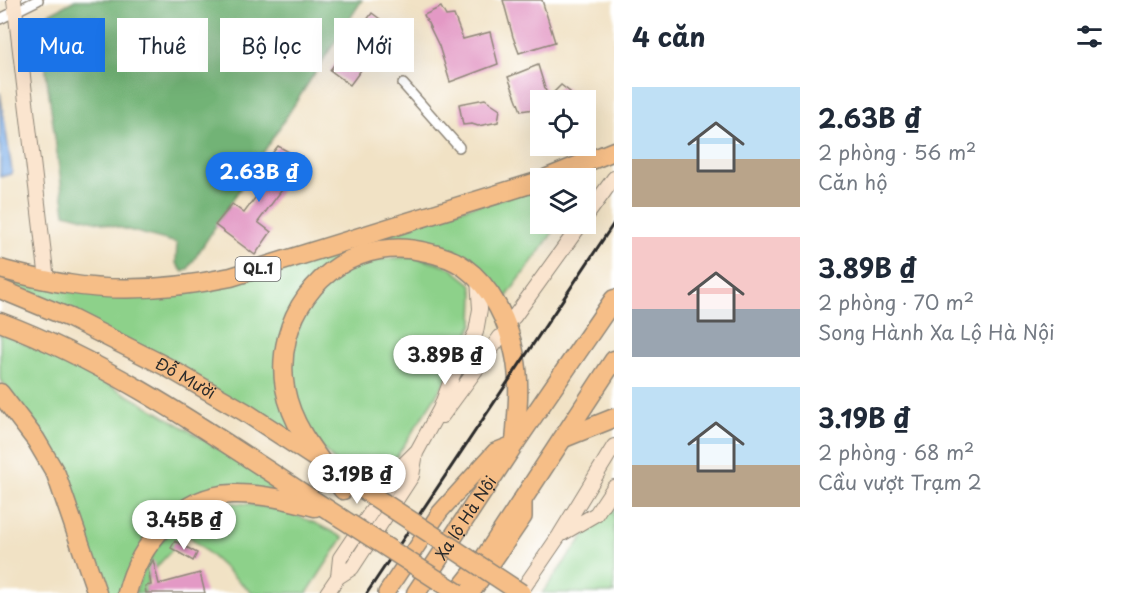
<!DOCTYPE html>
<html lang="vi">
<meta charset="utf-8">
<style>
body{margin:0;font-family:"Playpen Sans",sans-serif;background:#f6f6f7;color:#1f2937;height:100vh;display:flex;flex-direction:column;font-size:22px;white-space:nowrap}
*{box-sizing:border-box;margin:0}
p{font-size:20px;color:#747a83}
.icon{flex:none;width:33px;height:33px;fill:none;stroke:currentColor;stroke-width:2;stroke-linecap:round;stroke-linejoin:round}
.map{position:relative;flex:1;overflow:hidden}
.sheet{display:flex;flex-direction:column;background:#fff;width:510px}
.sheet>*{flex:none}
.hud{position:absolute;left:18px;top:18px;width:506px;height:54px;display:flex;gap:12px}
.tools{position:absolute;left:530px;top:90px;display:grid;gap:12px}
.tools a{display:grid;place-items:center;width:66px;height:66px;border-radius:0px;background:#fff;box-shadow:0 6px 24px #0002;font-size:30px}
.price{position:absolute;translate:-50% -51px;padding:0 14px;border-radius:21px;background:#fff;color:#222;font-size:20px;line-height:39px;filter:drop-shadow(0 2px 3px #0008)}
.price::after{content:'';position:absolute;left:50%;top:36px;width:18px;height:14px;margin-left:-9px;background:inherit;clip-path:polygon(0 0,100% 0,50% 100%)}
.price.on{background:#1a73e8;color:#fff}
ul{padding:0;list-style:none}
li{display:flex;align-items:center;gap:18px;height:150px;padding:0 18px}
li span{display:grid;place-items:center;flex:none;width:168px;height:120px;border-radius:0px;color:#555}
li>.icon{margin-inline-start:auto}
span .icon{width:72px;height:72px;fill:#fffc;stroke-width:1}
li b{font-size:26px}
h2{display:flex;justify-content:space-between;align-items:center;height:72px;padding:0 18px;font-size:26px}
.pill{padding:0 21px;border-radius:0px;background:#fff;box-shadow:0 6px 24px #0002;font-size:21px;line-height:54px}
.pill.on{background:#1a73e8;color:#fff}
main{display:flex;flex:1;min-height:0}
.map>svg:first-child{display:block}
</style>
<main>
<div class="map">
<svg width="614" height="593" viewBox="0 0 614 593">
<rect width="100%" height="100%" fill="#fff"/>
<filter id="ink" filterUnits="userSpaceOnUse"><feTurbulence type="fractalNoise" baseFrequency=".0167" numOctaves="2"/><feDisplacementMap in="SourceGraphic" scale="12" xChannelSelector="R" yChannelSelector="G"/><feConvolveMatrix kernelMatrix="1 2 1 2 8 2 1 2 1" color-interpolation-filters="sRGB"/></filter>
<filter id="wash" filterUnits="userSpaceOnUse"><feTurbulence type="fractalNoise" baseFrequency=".008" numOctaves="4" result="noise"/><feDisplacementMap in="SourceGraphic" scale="24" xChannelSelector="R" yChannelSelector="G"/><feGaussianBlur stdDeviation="1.35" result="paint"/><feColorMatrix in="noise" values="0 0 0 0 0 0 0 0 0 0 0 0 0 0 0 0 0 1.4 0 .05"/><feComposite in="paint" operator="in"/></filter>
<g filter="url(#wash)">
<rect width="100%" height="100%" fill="#f1e2c5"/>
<path fill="#8dd18a" stroke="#5c7e5a" stroke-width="1.5" d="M540,188V224H559L505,299L489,279L479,269L367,248L286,317L296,439L0,283V276L141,294Z
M413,257L451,268L471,284L474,294L473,324L450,374L375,490C349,474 322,453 305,426C302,419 300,411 297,404C280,354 300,298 347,271C367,259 390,258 413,257Z
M0,333C103,376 197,433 290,495L188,502L121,593H102L72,487L62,462L39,428L0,379Z
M614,495V593H542Z
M234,503C275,505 308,517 343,538L307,593H252L187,534L148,576L146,593H135C152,541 179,512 234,503Z"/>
<path fill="#72b376" stroke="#4e6f50" stroke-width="1.5" d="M75,0H362L188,269L183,272L176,263L177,243L65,213L39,19Z"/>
<path fill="#7dafe9" stroke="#546d8a" stroke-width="1.5" d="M0,92L12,171L11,174L0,177Z"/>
<g id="blocks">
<path fill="#e399c5" d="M503,0H542L555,42L519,53L513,37Z
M441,7L446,16L454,15L463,39L490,32L498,64L450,82L439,46L424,15Z
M372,13L392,28L350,85L330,70Z
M538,65L548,98L561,85L570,92L565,100H540V108L521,111L508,77Z
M485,99L500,109L498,122L478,126L472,124L463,125L459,104Z
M278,146L298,157L289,171L293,175L258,222L271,232L255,255L215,225L232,204L244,213L269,179L258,171Z
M175,541L197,553L193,561L171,548Z
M153,560L159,584L200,573L205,593H146L145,586L151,585L148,569Z"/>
</g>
</g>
<g filter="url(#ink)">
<use href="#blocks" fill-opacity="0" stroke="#8e8678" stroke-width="1.5"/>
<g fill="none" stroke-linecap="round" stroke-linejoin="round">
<g stroke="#8e8678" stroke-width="12">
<path id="street" d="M0,19L38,0
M403,84L459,147"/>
</g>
<g stroke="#8e8678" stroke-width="16">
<path id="secondary" d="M14,0L47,280
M585,218L614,178
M514,317L581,224
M442,416L500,337
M560,535L596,514L614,487
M338,577L340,558L402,466L417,451
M327,593L338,577L352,568L412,476L416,453L440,409L453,375L476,332L480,309L478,279
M520,593L559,536L614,446"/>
</g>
<g stroke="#8e8678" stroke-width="18">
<path id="primary" d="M386,593L440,512L495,451L515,443
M472,593L524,517V498"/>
</g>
<g stroke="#8e8678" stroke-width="21">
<g id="highway">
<path d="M547,178L614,151"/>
<path d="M0,269C23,275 45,281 68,284C122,293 178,288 231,277L540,181"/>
<path id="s1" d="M0,289L70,318L167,367L245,412L314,457"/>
<path d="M0,322C123,368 231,448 341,518"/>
<path d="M0,393L36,440L56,474L97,593"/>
<path d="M564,438L614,418"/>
<path d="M343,490C319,458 292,428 285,388C282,371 283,354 287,338C303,276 363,236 426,252C440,255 453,259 464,267C492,287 509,323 515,356C521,384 517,414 515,443"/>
<path d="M127,593C139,545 179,496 232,494C260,493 288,500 315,507"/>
<path id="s2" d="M416,593L515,443L614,299"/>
<path d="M457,593L483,560L614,360"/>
</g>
</g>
<use href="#street" stroke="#fff" stroke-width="9"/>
<use href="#secondary" stroke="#fbe5cf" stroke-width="14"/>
<use href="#primary" stroke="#f6be87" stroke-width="15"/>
<use href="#highway" stroke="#f6be87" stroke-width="18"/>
<path stroke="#2b2b2b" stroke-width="3" d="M367,593L614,223"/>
<g stroke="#8e8678" stroke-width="21" stroke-linecap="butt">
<path id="highway-bridge" d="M358,486L521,593
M341,518L458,593"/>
</g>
<use href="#highway-bridge" stroke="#f6be87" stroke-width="18"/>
</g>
</g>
<g text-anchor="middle" stroke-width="5" stroke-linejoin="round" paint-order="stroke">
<rect fill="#fff" stroke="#6b6b6b" stroke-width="1.5" x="235.5" y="257" width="45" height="24" rx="4.5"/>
<g font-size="15" font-weight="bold" fill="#2b2b2b">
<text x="258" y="274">QL.1</text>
</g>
<g font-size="16" fill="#2b2b2b" stroke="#fff">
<text dy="6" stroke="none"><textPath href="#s1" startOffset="206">Đỗ Mười</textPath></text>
<text dy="6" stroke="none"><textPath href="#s2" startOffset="90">Xa lộ Hà Nội</textPath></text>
</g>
</g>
</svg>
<div class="tools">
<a><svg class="icon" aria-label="locate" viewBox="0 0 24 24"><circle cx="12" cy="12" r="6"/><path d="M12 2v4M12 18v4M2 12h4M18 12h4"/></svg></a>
<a><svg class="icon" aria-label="layers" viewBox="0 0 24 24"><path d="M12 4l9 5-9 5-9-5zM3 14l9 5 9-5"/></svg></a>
</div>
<b class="price on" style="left:259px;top:203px">2.63B ₫</b>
<b class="price" style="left:445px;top:386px">3.89B ₫</b>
<b class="price" style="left:357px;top:505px">3.19B ₫</b>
<b class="price" style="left:184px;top:551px">3.45B ₫</b>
<div class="hud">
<a class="pill on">Mua</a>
<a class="pill">Thuê</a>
<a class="pill">Bộ lọc</a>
<a class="pill">Mới</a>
</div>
</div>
<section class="sheet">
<h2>4 căn<svg class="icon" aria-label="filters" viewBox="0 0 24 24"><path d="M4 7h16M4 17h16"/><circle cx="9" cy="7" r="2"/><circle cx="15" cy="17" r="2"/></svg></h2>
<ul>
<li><span style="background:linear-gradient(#bfe0f5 60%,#b9a48a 0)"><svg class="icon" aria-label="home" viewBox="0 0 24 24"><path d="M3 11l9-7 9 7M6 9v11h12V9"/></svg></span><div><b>2.63B ₫</b><p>2 phòng · 56 m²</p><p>Căn hộ</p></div></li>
<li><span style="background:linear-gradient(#f6c9c9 60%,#9aa5b1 0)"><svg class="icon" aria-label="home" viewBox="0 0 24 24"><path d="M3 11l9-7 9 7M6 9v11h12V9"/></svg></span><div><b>3.89B ₫</b><p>2 phòng · 70 m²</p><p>Song Hành Xa Lộ Hà Nội</p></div></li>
<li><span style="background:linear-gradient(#bfe0f5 65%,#b9a48a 0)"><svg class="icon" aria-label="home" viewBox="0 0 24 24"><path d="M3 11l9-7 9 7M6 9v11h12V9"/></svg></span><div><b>3.19B ₫</b><p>2 phòng · 68 m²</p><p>Cầu vượt Trạm 2</p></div></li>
</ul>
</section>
</main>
